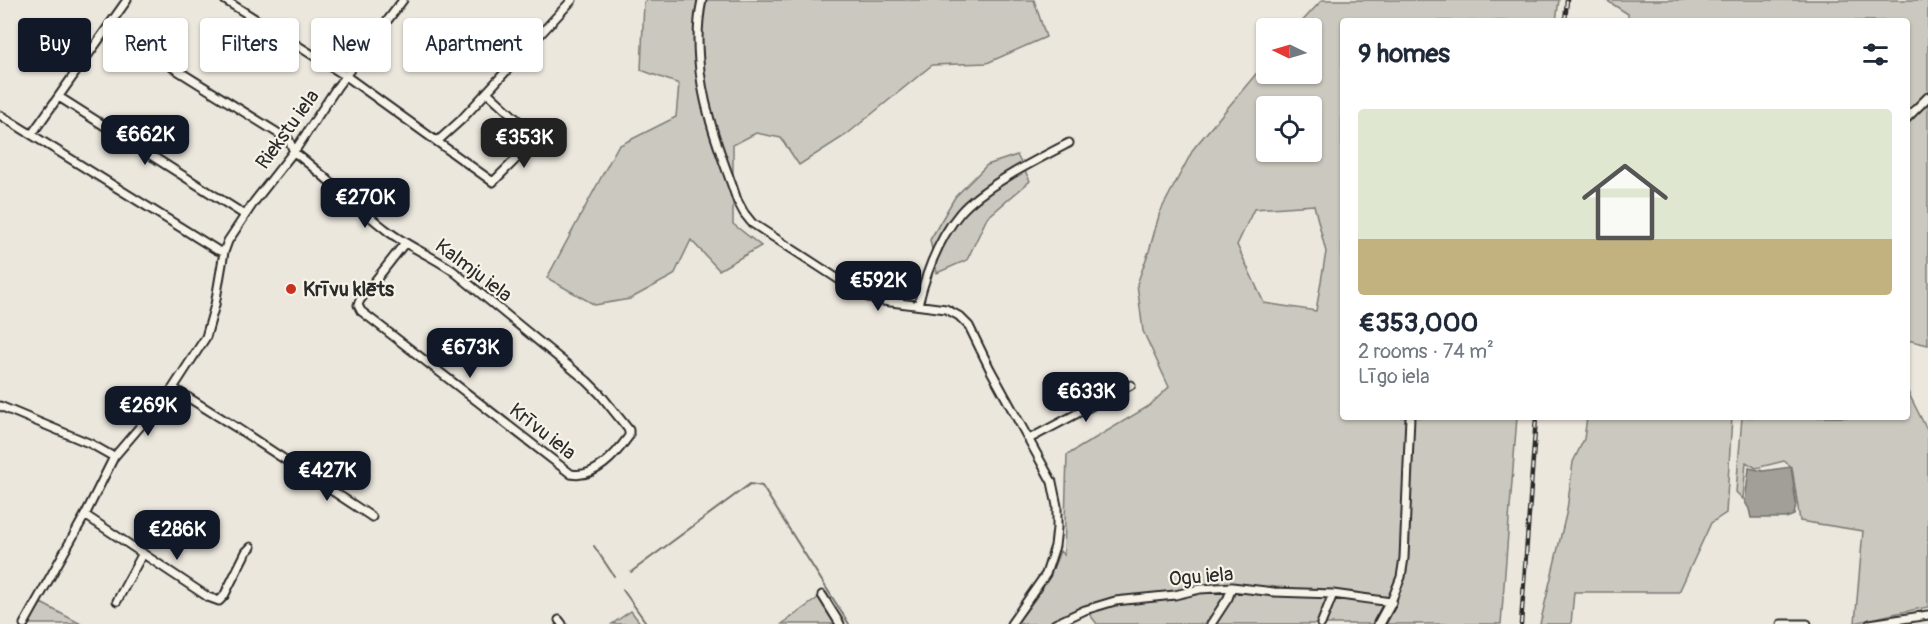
<!DOCTYPE html>
<meta charset="utf-8">
<style>
body{margin:0;font-family:Pangolin,sans-serif;background:#f6f6f7;color:#1f2937;height:100vh;display:flex;flex-direction:column;font-size:22px;white-space:nowrap}
*{box-sizing:border-box;margin:0}
p{font-size:20px;color:#747a83}
.icon{flex:none;width:33px;height:33px;fill:none;stroke:currentColor;stroke-width:2;stroke-linecap:round;stroke-linejoin:round}
.map{position:relative;flex:1;overflow:hidden}
.drawer{position:absolute;left:1340px;top:18px;width:570px;height:402px;display:flex;flex-direction:column;background:#fff;border-radius:6px;box-shadow:0 2px 4px #0004}
.drawer>*{flex:none}
.top-card{position:absolute;left:18px;top:18px;width:570px;height:54px;display:flex;gap:12px}
.needle{width:39px;rotate:275deg}
.tools{position:absolute;left:1256px;top:18px;display:grid;gap:12px}
.tools a{display:grid;place-items:center;width:66px;height:66px;border-radius:6px;background:#fff;box-shadow:0 2px 4px #0004;font-size:30px}
.price{position:absolute;translate:-50% -51px;padding:0 14px;border-radius:12px;background:#111827;color:#fff;font-size:20px;line-height:39px;filter:drop-shadow(0 2px 3px #0008)}
.price::after{content:'';position:absolute;left:50%;top:36px;width:18px;height:14px;margin-left:-9px;background:inherit;clip-path:polygon(0 0,100% 0,50% 100%)}
.price.on{background:#222;color:#fff}
ul{padding:0;list-style:none}
li{display:grid;align-content:center;gap:12px;height:318px;padding:0 18px}
li span{display:grid;place-items:center;height:186px;border-radius:6px;color:#555}
li>.icon{margin-inline-start:auto}
span .icon{width:108px;height:108px;fill:#fffc;stroke-width:1}
li b{font-size:26px}
h2{display:flex;justify-content:space-between;align-items:center;height:72px;padding:0 18px;font-size:26px}
.tag{padding:0 21px;border-radius:6px;background:#fff;box-shadow:0 2px 4px #0004;font-size:21px;line-height:54px}
.tag.on{background:#111827;color:#fff}
.map>svg:first-child{display:block}
</style>
<div class="map">
<svg width="1928" height="624" viewBox="0 0 1928 624">
<rect width="100%" height="100%" fill="#ebe7dd"/>
<filter id="ink" filterUnits="userSpaceOnUse"><feTurbulence type="fractalNoise" baseFrequency=".0167" numOctaves="2"/><feDisplacementMap in="SourceGraphic" scale="12" xChannelSelector="R" yChannelSelector="G"/><feConvolveMatrix kernelMatrix="1 2 1 2 8 2 1 2 1" color-interpolation-filters="sRGB"/></filter>
<g filter="url(#ink)">
<path fill="#cbc8bf" stroke="#7b7a75" stroke-width="1.5" fill-rule="evenodd" d="M647,0H1034L1046,37L987,63L932,65L846,135L799,165L781,138L756,133L733,145V224L761,246L719,270L691,240L674,275L630,299L595,305L547,278L618,146L676,117L679,84L641,70L644,2Z
M1322,0H1559L1556,21H1342V417H1517L1501,624H1097L1083,606L1048,624H1016C1037,597 1048,584 1060,551L1064,555L1067,455L1149,406L1169,387L1143,331L1137,284L1149,251L1160,212L1194,148L1266,62V74H1311V28H1296ZM1266,106H1311V152H1266ZM1314,205L1326,252L1316,311L1264,303L1237,245L1254,209Z
M1606,0H1928V345L1907,340L1906,21H1628V14Z
M1017,155L1030,181L987,218L967,260L937,273L930,240L955,197L987,165Z
M1907,390L1928,432V607L1893,614L1855,623L1863,531L1800,521L1792,467L1784,461L1756,468L1746,462L1743,499L1736,492L1742,417H1906Z
M1587,417H1732L1726,513L1711,523L1679,592H1574L1571,624H1540L1567,510L1573,462L1584,439Z
M822,595L840,624H782Z
M41,603L81,624H28Z
M631,611L641,624H612Z"/>
<path fill="#a29f98" stroke="#72716c" stroke-width="1.5" d="M1791,467L1796,504L1794,515L1786,518H1751L1749,509L1745,502L1749,468L1763,471Z"/>
<g fill="none" stroke-linecap="round" stroke-linejoin="round">
<path stroke="#72716c" stroke-width="2" d="M594,546L614,576
M631,572L750,484L762,486L849,624
M623,590L647,624"/>
<g stroke="#2b2b2b" stroke-width="11">
<path id="street" d="M225,0L346,76L493,182L537,138L487,92
M702,0C694,37 699,80 709,116C716,145 728,172 737,200L744,213L752,223L855,290L868,297L883,301L946,309L959,316L969,326L990,369L1052,482L1057,506V528L1055,546L1046,574L1011,624
M108,27L289,140L294,152C327,177 356,207 389,232C409,247 432,256 452,270L587,381L600,394L629,430V436C616,454 595,479 571,474L361,311L358,305L360,300L404,244
M59,97L245,215
M0,115L217,250L224,252
M1906,119L1928,97
M32,134L127,0
M436,140L440,139L461,120L572,0
M918,305C926,273 938,239 960,213C982,187 1038,159 1069,143
M173,388L237,428L372,517
M0,406L91,444L114,457
M1029,439L1131,385
M85,515L208,597L219,601L224,596L246,552L251,547
M822,595L840,624
M117,601L143,553
M559,620L562,624
M24,624L85,515L114,457L173,388L206,337L215,305L224,252L228,241L254,202L298,146L337,87L403,0
M1055,624L1085,610L1115,601L1175,595L1200,589L1232,587L1274,592L1333,594L1391,602L1401,577L1404,558L1410,417
M1211,624L1228,598L1232,587
M1321,624L1333,594
M1781,624H1807
M1870,624L1928,615"/>
</g>
<g stroke="#2b2b2b" stroke-width="14">
<path id="secondary" d="M1379,624L1391,602"/>
</g>
<use href="#street" stroke="#f7f3e8" stroke-width="7"/>
<use href="#secondary" stroke="#f7f3e8" stroke-width="9"/>
<g stroke="#2b2b2b" stroke-width="4.5">
<path id="rail" d="M1565,21L1567,0
M1521,624L1536,417"/>
</g>
<use href="#rail" stroke="#f7f3e8" stroke-width="2" stroke-dasharray="7" stroke-linecap="butt"/>
</g>
</g>
<circle fill="#c8321e" stroke="#f7f3e8" stroke-width="2" cx="291" cy="289" r="6"/>
<g text-anchor="middle" stroke-width="4.5" stroke-linejoin="round" paint-order="stroke">
<g font-size="20" fill="#2b2b2b" stroke="#f7f3e8">
<text transform="translate(287 129) rotate(-54)" y="7">Riekstu iela</text>
<text transform="translate(474 270) rotate(37)" y="7">Kalmju iela</text>
<text transform="translate(543 431) rotate(38)" y="7">Krīvu iela</text>
<text transform="translate(1201 576) rotate(-5)" y="7">Ogu iela</text>
</g>
<g font-size="20" font-weight="bold" fill="#2b2b2b" stroke="#f7f3e8" text-anchor="start">
<text x="303" y="296">Krīvu klēts</text>
</g>
</g>
</svg>
<div class="tools">
<a><svg class="needle" viewBox="-14 -14 28 28"><path d="M0-13l5 13h-10z" fill="#e53935"/><path d="M0 13l5-13h-10z" fill="#747a83"/></svg></a>
<a><svg class="icon" aria-label="locate" viewBox="0 0 24 24"><circle cx="12" cy="12" r="6"/><path d="M12 2v4M12 18v4M2 12h4M18 12h4"/></svg></a>
</div>
<b class="price" style="left:145px;top:166px">€662K</b>
<b class="price on" style="left:524px;top:169px">€353K</b>
<b class="price" style="left:365px;top:229px">€270K</b>
<b class="price" style="left:878px;top:312px">€592K</b>
<b class="price" style="left:470px;top:379px">€673K</b>
<b class="price" style="left:1086px;top:423px">€633K</b>
<b class="price" style="left:148px;top:437px">€269K</b>
<b class="price" style="left:327px;top:502px">€427K</b>
<b class="price" style="left:177px;top:561px">€286K</b>
<div class="top-card">
<a class="tag on">Buy</a>
<a class="tag">Rent</a>
<a class="tag">Filters</a>
<a class="tag">New</a>
<a class="tag">Apartment</a>
</div>
<section class="drawer">
<h2>9 homes<svg class="icon" aria-label="filters" viewBox="0 0 24 24"><path d="M4 7h16M4 17h16"/><circle cx="9" cy="7" r="2"/><circle cx="15" cy="17" r="2"/></svg></h2>
<ul>
<li><span style="background:linear-gradient(#dfe7d0 70%,#c2b280 0)"><svg class="icon" aria-label="home" viewBox="0 0 24 24"><path d="M3 11l9-7 9 7M6 9v11h12V9"/></svg></span><div><b>€353,000</b><p>2 rooms · 74 m²</p><p>Līgo iela</p></div></li>
</ul>
</section>
</div>
